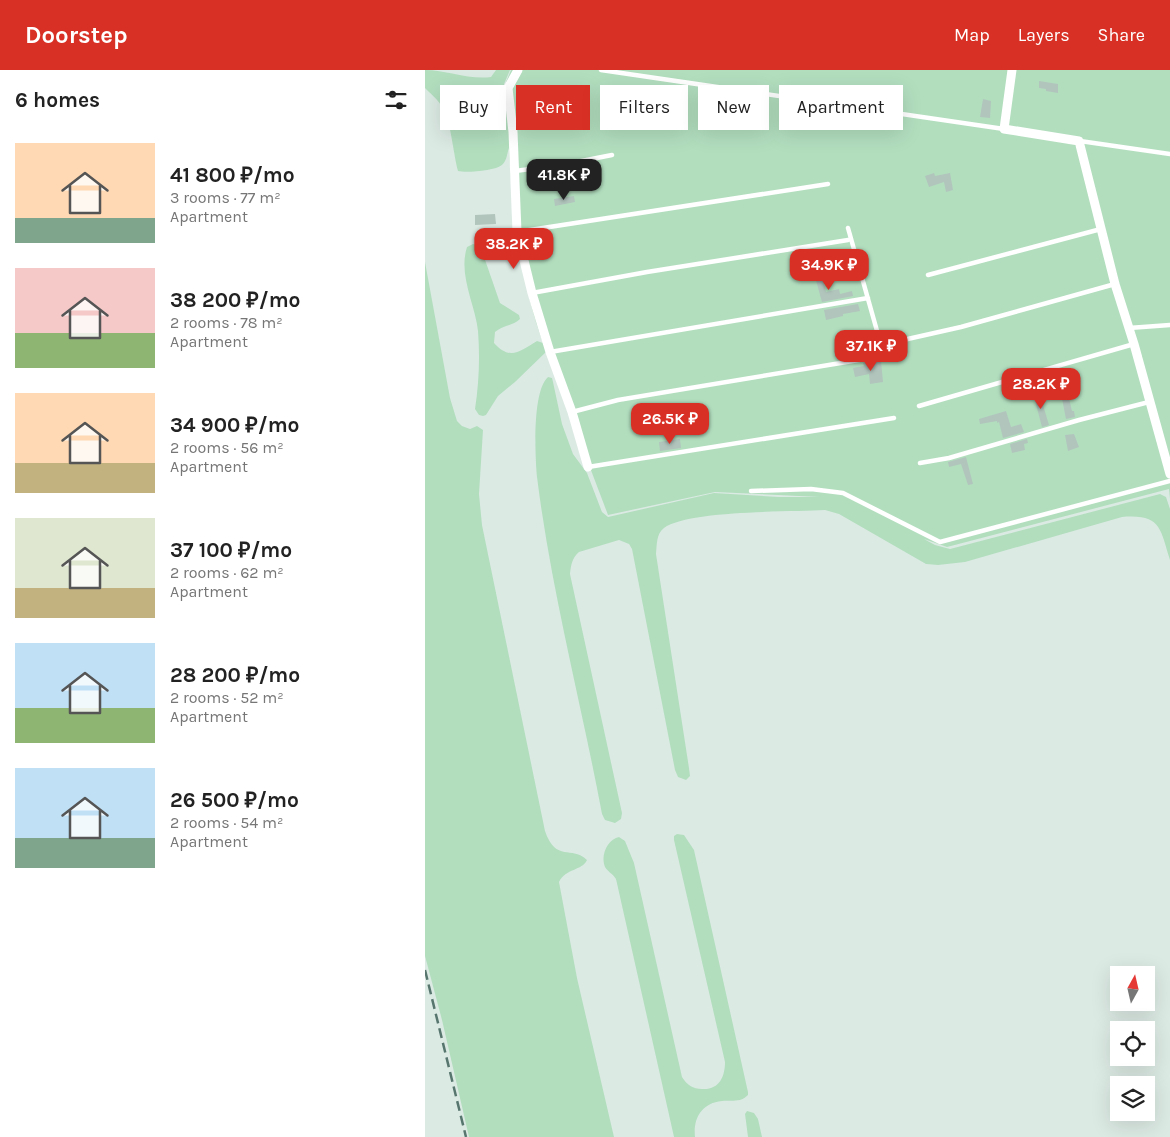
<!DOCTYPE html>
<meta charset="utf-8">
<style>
body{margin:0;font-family:Karla,sans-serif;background:#f6f6f6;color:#222;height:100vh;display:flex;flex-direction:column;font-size:19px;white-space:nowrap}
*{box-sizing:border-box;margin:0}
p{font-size:16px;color:#767676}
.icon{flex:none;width:28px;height:28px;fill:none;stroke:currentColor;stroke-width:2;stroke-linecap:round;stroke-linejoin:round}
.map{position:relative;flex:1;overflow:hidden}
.details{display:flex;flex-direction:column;background:#fff;width:425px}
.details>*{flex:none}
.guide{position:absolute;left:15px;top:15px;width:475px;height:45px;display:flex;gap:10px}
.needle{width:32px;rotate:8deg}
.tools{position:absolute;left:685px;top:896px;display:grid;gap:10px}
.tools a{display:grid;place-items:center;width:45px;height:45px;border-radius:0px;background:#fff;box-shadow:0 5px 20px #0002;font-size:25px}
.price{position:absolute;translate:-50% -42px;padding:0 11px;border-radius:10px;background:#d93025;color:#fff;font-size:16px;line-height:32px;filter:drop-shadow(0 1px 2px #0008)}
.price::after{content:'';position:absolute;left:50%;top:30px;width:15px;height:11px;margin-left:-8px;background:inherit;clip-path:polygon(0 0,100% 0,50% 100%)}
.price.current{background:#222;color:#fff}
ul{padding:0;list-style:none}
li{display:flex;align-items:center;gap:15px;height:125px;padding:0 15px}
li span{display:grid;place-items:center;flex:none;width:140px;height:100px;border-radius:0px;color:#555}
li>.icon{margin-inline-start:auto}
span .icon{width:60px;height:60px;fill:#fffc;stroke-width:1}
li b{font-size:21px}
h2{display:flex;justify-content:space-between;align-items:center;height:60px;padding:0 15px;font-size:21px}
.pill{padding:0 18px;border-radius:0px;background:#fff;box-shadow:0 5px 20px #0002;font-size:18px;line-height:45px}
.pill.current{background:#d93025;color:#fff}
header{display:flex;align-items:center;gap:30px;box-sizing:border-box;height:70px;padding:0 25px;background:#d93025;color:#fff}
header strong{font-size:24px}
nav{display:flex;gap:28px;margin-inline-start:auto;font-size:18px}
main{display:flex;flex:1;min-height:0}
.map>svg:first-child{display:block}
</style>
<header>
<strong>Doorstep</strong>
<nav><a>Map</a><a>Layers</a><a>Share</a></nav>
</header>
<main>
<section class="details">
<h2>6 homes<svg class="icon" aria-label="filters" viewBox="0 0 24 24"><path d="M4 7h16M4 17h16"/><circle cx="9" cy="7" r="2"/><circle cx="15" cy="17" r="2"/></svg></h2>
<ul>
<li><span style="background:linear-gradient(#ffd9b3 75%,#7fa58c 0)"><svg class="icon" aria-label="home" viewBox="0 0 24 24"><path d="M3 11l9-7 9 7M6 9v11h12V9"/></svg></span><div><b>41 800 ₽/mo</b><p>3 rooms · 77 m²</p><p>Apartment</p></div></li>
<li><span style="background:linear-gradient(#f6c9c9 65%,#8fb573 0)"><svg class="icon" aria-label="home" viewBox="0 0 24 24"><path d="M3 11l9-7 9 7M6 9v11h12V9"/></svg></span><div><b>38 200 ₽/mo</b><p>2 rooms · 78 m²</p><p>Apartment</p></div></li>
<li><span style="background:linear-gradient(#ffd9b3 70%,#c2b280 0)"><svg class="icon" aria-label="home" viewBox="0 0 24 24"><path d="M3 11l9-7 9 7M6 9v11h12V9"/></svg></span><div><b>34 900 ₽/mo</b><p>2 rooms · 56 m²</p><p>Apartment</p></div></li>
<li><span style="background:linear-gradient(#dfe7d0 70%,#c2b280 0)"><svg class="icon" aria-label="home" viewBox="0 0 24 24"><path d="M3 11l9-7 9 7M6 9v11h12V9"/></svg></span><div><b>37 100 ₽/mo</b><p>2 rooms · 62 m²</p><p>Apartment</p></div></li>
<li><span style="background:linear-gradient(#bfe0f5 65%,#8fb573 0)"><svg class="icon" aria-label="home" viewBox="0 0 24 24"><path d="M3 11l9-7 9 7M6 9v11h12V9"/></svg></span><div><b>28 200 ₽/mo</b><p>2 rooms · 52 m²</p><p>Apartment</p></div></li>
<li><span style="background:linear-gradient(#bfe0f5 70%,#7fa58c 0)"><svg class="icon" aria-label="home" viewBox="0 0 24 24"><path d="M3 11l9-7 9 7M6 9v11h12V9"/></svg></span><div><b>26 500 ₽/mo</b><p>2 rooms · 54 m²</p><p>Apartment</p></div></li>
</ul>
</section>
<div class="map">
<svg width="745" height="1067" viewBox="0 0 745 1067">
<rect width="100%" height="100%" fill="#dceae4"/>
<path fill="#b2debe" d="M0,0C22,0 44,10 66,7L71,0H85L79,14L82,48L81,12L86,0H745V429L744,419L522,477L499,469L510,475L525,479L735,424L741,427L745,439V490C735,458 736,444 697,447L540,492L513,495L501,494L414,444L400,440C367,442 262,440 239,458C231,464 232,475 231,484L264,698L265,706L261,710L253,707L250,700L207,479L204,474L194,470L154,482C147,488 146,495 145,504L197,743L196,749L190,753L180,750L177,744C156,632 126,520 112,407C110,386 107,321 123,307L127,308L128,312L137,354L148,384L162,403L177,442L183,447L289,423L354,427H394L290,422L183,445L121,282L90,312L73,326L61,345L58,346L54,345L50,339C54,313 55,288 53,261C50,234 33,205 42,177L48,174L52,175L57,181L75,233L94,245L95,249C88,256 78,255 70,262L69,273C85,291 95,281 112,271L118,273C96,212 87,142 84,78C82,83 82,91 77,95C70,101 41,103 33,101C28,83 26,49 16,35C12,29 5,23 0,18Z
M0,192L25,328L32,351L37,356L45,359L52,356L58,360L54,424L57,455L120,761C131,793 147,775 162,790C157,801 141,798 134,812L152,908L189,1067H44L17,950L0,886Z
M252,764L259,765L269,780L323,1022V1025C315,1033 307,1030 297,1031C277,1033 268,1048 270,1067H249L191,809C188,804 182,801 180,797C175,785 183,769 194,767L200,771L209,793L257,1007C262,1015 268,1019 277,1019C294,1020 300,1007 300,992L249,770V766Z
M322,1041L329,1043L333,1049L337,1067H323L320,1044Z"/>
<path fill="#b1c5bd" d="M614,11L633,14V23L621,21V19L614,18Z
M282,28L299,30L298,38L281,36Z
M558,29L566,31L565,48L555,47Z
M509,103L510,106L525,103L528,120L521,122L519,112L504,117L500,106Z
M149,126L150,132L130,136L129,129Z
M70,144L71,154L50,155V145Z
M396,202L401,222L414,219L415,224L427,221L428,226L397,232L389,203Z
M433,234L435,241L418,244V246L401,250L399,240Z
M456,291L458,312L445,314L444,304L430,307L428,298L439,296L438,293Z
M641,316L647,341H649L650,347L641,349L635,318Z
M614,322L624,355L617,357L608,323Z
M581,341L586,357L596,354L599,362L578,368L574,352L572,353V351L555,354L554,349Z
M649,364L654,377L643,381L640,365Z
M255,369L256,378L235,381L234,372Z
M602,369L603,373L599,374L600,380L587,383L585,374Z
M541,387L548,414L543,415L536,394L524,397L523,392Z"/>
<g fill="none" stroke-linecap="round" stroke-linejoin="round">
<path stroke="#fff" stroke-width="4.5" d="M176,0L579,59
M655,71L745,84
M90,101L136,95L187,85
M423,158L456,275L536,257L690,214
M92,162L403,114
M503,205L676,159
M107,223L222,202L423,170
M704,258L745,255
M125,282L443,228
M494,336L709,274
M147,342L193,330L452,287
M495,393L524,388L654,350L724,332
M163,397L469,348
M326,421L386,419L418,423L515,472L745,411"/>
<path stroke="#fff" stroke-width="9" d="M93,0L83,18L88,62L92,162L107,223L125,282L147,342L163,397
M587,0L579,59L654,71L690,214L709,274L745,404"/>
<path stroke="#57766e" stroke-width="2.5" stroke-dasharray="10 5" stroke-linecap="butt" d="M0,900L41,1067"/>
</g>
</svg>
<div class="tools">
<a><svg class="needle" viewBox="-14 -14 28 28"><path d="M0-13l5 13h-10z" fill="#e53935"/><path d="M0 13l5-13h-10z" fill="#767676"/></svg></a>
<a><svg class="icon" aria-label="locate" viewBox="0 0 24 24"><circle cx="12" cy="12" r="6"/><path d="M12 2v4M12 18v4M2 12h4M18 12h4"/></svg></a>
<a><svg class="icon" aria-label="layers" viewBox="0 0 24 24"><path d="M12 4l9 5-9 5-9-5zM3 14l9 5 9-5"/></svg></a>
</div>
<b class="price current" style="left:139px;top:131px">41.8K ₽</b>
<b class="price" style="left:89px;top:200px">38.2K ₽</b>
<b class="price" style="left:404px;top:221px">34.9K ₽</b>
<b class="price" style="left:446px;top:302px">37.1K ₽</b>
<b class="price" style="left:616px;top:340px">28.2K ₽</b>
<b class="price" style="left:245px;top:375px">26.5K ₽</b>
<div class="guide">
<a class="pill">Buy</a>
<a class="pill current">Rent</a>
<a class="pill">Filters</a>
<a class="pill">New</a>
<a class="pill">Apartment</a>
</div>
</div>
</main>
